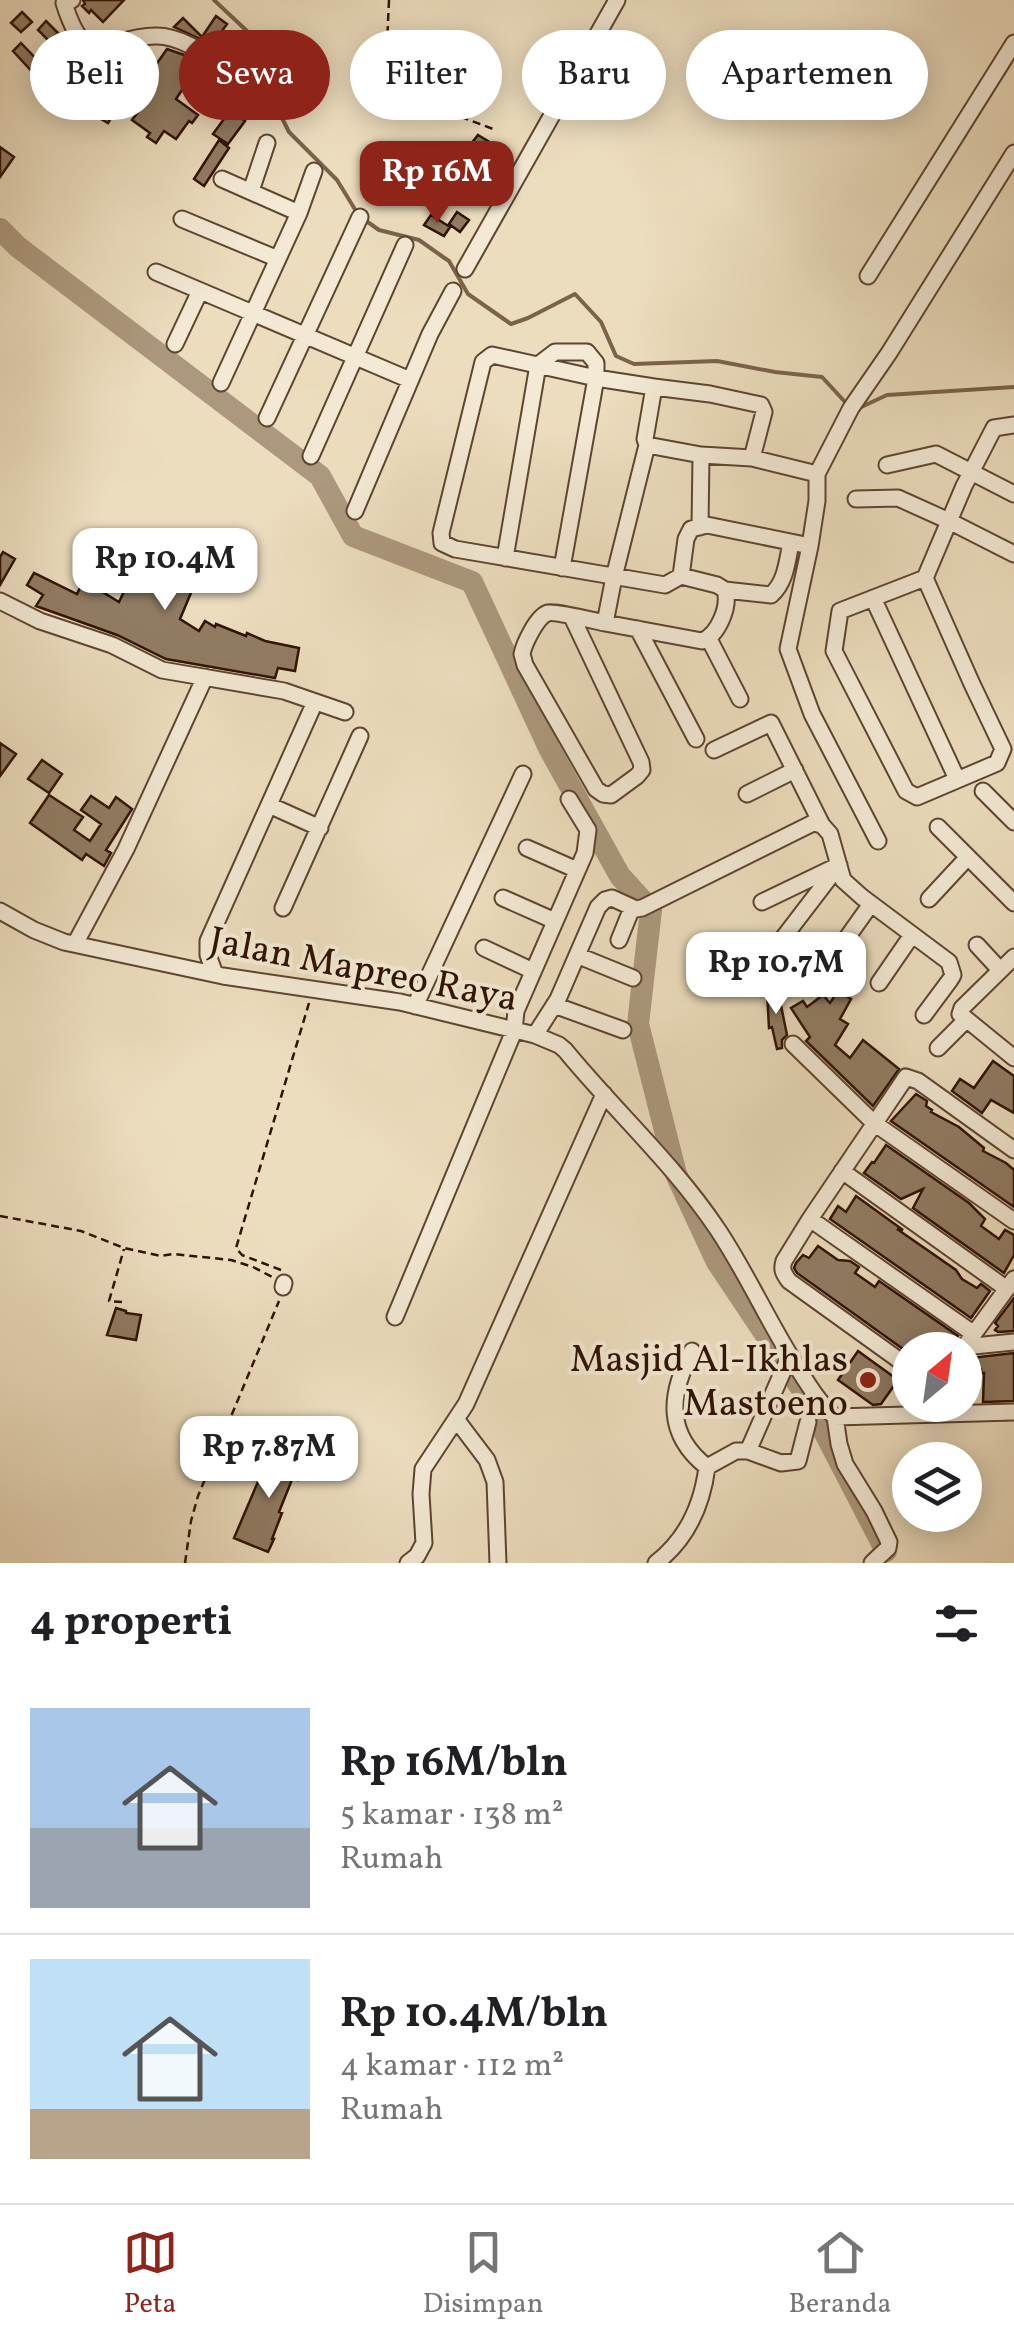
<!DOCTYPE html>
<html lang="id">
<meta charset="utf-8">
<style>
body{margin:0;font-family:Vollkorn,serif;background:#f6f6f6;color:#202124;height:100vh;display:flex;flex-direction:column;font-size:38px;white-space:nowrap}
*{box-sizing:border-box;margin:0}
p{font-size:32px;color:#757577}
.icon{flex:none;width:55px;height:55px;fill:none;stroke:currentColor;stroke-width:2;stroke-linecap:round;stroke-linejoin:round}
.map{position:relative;height:1563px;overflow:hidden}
.sheet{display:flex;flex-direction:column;background:#fff;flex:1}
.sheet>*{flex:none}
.hud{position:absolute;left:30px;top:30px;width:955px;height:90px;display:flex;gap:20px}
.needle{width:65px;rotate:29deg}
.buttons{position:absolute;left:892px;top:1332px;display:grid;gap:20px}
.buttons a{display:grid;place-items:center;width:90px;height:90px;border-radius:50%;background:#fff;box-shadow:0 5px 25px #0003;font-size:50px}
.price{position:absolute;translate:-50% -85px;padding:0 22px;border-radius:20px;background:#fff;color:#222;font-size:32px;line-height:65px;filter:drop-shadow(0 2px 5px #0008)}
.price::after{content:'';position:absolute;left:50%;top:60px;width:30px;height:22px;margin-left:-15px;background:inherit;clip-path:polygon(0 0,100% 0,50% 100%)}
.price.selected{background:#8f2418;color:#fff}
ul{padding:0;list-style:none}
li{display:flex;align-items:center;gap:30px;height:250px;padding:0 30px}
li+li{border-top:2px solid #e0e0e0}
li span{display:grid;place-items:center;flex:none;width:280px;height:200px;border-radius:0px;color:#555}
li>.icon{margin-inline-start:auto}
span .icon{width:120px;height:120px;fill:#fffc;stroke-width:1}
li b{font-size:42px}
h2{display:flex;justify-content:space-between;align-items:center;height:120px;padding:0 30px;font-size:42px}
.pill{padding:0 35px;border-radius:45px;background:#fff;box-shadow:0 5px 25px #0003;font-size:35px;line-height:90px}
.pill.selected{background:#8f2418;color:#fff}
.tab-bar{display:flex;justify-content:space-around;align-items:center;height:140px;border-top:2px solid #e0e0e0;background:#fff;font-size:28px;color:#757577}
.tab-bar a{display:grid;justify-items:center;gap:5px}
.tab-bar .selected{color:#8f2418}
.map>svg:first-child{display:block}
</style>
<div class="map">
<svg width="1014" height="1563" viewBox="0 0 1014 1563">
<rect width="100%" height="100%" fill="#ecddbe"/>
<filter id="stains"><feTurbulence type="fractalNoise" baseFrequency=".002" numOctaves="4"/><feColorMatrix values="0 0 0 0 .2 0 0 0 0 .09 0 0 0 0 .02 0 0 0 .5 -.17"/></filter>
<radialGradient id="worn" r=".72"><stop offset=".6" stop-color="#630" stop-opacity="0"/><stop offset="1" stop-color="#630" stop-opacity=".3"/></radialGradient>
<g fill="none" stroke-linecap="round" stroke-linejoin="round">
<path stroke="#7a624b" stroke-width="4" d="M214,0L248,32L260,54L269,92L289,132L337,180L356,211
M362,218L379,230L419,240L443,257L449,261L468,294L511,324L528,318L575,294L601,322L616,356L634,364L717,361L775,372L822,377L846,403
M857,409L887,395L1014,387"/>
<path stroke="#ac987d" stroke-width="22" d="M0,229L18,247L320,476L353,536L472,582L550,750L620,876L651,910L638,1024L676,1174L717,1262L803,1391L886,1551"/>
</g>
<path fill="#917c63" stroke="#2f1200" stroke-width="2.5" d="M83,0H124L103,22L91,10L89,13L82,6L85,4Z
M22,12L32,22L21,32L11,23Z
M216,16L227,24L212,45L174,27L183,18L202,37Z
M46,21L58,33L49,41L38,30Z
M21,43L39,62L36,76L13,51Z
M167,49L187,56L218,75L214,81L196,69L176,99L198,115L192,123L189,121L176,139L164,131L156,143L147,137L150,133L132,120L142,107L132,99Z
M77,50L89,56L84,63L108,81L102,88L122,100L108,123L84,109L89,100L58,78Z
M209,90L226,102L223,106L245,121L228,144L213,134L224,119L201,102Z
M478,135L488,141L482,149L505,165L495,178L497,180L488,192L486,191L477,201L446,176Z
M219,140L229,148L204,186L194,179Z
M0,147L14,157L0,177Z
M457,212L469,220L460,232L449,224Z
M431,215L450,227L444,236L424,225Z
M185,532L211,545L180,619L199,631L205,621L215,627L216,624L246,636L247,633L265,641L299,648L295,671L278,668L275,678L166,659L117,635L36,606L43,595L27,585L34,573L77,594L87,573L106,582L101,591L119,602L128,583L144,590L152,572L135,564L130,574L118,568L130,539L160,552L163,544L177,550Z
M3,552L15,559L0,585V557Z
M0,743L16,754L0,776Z
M42,760L62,774L49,793L28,779Z
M49,795L83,817L74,830L90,841L101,824L81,810L91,796L109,808L116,797L132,809L106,850L111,853L104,866L86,854L82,860L30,823Z
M777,986L787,1035L782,1040V1048L777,1049L772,1027L769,1028L767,990Z
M838,991L851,999L840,1019L848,1024L835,1045L850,1058L863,1040L899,1069L873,1106L806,1041L810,1037L791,1008L803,1001L807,1007L823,995L830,1003Z
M993,1061L1014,1076V1113L991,1100L982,1113L952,1091L960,1079L974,1088Z
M916,1094L927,1101L926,1106L932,1110L931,1112L959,1127L984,1148L983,1151L1006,1163L1014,1170V1207L891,1121Z
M886,1145L969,1203L985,1219L981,1226L999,1239L1005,1230L1014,1235V1255L1004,1273L913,1208L923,1189L901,1199L864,1173L872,1162L874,1163Z
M856,1196L903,1230L897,1229L956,1270L962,1279L977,1288L981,1284L990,1291L971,1318L830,1219L838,1206L846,1212Z
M818,1246L838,1260L850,1261L859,1267L855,1273L875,1287L879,1281L958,1336L951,1350H910V1354L797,1273L794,1268L796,1263L803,1255L809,1258Z
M1014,1298V1331L998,1332L995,1330L998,1326L995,1323Z
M116,1308L126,1311V1313L141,1315L136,1340L107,1335Z
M858,1351L898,1380L881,1404L873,1405L838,1380Z
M1014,1353V1401L983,1402L984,1373H981V1369H970V1358Z
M272,1449L307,1464L298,1480L293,1477L279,1512L282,1513L272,1539H274L268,1552L234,1538Z"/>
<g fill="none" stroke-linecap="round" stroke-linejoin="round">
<g stroke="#5e4530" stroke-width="19">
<path id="minor" d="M72,0L64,3C86,74 105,37 155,36C179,35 206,54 226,67
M118,63L131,41
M47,70L76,33
M222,179L299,213
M251,191L267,143
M182,219L278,259
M465,269L617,0
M156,272L410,380
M868,276L1014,43
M175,344L200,291
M221,383L299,213L314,171
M654,387L710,394L761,405L764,412L752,458
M267,418L360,217
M701,455L752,458L817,474
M311,456L405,245
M887,465L936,454L1014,494
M856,499L898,498L949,521L1014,554
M355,511L430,334L453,291
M700,527L701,455L647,445L645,439L654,387L596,378L492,355L483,362L441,533L442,543L455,549L665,585L681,576L686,539L691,529L707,525L810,546L817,501V474L851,408L889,353L1014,153
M810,546L788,649L812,714L878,841
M505,558L538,365L555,352H587L596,363V378L562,568
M681,576L717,585L725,590L771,595C786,582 787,561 791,543
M925,578L972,684L1003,749L997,763L917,797L906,791L834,651L840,611L925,578L964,486L994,428L1014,425
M873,598L957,779
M0,601L40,621L112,645L162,670L284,691L345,712
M572,617L641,762L642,770L637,776L611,795L603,794L596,789L525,665L522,654C524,644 537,616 548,613C555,611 595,621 605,623L614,577L647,445
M605,623L702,641C718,635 730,607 725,590
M638,629L696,739
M709,639L740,699
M714,750L771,723L822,825
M983,791L1014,822
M747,794L795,770
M269,805L320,828
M938,827L1014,903
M527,848L577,870
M503,898L555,921
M929,899L968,857
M762,902L839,865L777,946
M283,908L360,736
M0,911L34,930L64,942L223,976L400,1002L535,1035L559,1045L565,1050C615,1111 674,1164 718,1230C746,1272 767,1319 794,1362C806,1381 818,1402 835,1417L1014,1412
M619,940L632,908
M75,944L126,849L205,677
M977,945L1000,970
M484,948L533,971
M579,956L633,978
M1014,957L962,1008L960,1014L1014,1058
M829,963L871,904
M215,974L208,955V941L315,702
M879,983L912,935
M554,1005L623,1030
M415,1006L523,774
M535,1035L558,999L598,907L605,900L612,898L636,909L642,908L813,823L822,825L830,834L843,880L862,897L949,962L953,975L950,980L924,1015
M793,1044L874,1123L1014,1221
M938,1048L965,1021
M842,1171L1007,1289
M810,1219L974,1334
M283,1287L284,1283
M395,1317L514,1031L516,1011L585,853L588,830L569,799
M964,1347L1014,1342
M962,1350L1014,1279
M692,1351C669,1394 665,1434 707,1467
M790,1355L748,1451L781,1463L798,1461L808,1422
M910,1368L789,1281C784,1274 781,1270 784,1261L810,1219L906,1077L918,1081L1014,1150
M835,1417L839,1444L845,1464L874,1511L889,1542L888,1548L872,1563
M456,1419L487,1460L495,1482L498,1563
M408,1563L417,1556L424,1543L421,1494L423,1469L466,1404L604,1094
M656,1563C687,1539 702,1506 707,1467L736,1451H748"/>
</g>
<path stroke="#2f1200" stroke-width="2.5" stroke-dasharray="8 5" stroke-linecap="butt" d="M389,0L385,88L493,129
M0,1216L81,1231L124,1248L161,1256L173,1254L231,1260L253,1267L274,1278
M281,1270L242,1255L236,1248L309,1003
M122,1302L109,1301L124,1249
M185,1563L191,1521L198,1496L279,1301"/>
<use href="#minor" stroke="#f3e9d5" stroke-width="15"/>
</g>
<circle fill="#8f2418" stroke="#f3e9d5" stroke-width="4" cx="868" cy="1380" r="10"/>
<g text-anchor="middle" stroke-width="8" stroke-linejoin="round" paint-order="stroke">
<g font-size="38" fill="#2f1200" stroke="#f3e9d5">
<text transform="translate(364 968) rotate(11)" y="13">Jalan Mapreo Raya</text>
</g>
<g font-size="38" fill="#2f1200" stroke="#f3e9d5" text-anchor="end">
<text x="848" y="1371">Masjid Al-Ikhlas<tspan x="848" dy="44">Mastoeno</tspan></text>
</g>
</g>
<rect width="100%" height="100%" filter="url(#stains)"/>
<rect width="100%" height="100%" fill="url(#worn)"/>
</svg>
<div class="buttons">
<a><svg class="needle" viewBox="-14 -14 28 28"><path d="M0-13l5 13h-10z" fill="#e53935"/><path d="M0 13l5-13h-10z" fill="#757577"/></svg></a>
<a><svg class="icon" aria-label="layers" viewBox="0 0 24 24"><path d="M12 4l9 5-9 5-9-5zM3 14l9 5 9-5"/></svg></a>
</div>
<b class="price selected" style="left:437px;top:226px">Rp 16M</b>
<b class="price" style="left:165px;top:613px">Rp 10.4M</b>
<b class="price" style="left:776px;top:1017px">Rp 10.7M</b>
<b class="price" style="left:269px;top:1501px">Rp 7.87M</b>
<div class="hud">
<a class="pill">Beli</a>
<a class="pill selected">Sewa</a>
<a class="pill">Filter</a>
<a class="pill">Baru</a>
<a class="pill">Apartemen</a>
</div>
</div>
<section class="sheet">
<h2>4 properti<svg class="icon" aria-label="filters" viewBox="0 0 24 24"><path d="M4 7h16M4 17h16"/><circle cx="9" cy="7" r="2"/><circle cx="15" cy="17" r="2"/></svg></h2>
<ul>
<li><span style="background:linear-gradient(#a9c7e8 60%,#9aa5b1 0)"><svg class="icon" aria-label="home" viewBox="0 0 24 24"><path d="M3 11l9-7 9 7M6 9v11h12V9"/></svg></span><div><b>Rp 16M/bln</b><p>5 kamar · 138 m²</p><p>Rumah</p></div></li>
<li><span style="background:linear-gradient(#bfe0f5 75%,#b9a48a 0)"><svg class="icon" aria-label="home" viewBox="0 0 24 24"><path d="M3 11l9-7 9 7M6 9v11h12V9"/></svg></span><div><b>Rp 10.4M/bln</b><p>4 kamar · 112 m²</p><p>Rumah</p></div></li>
</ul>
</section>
<nav class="tab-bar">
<a class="selected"><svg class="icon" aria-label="map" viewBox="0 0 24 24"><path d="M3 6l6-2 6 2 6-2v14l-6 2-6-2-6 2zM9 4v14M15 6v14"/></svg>Peta</a>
<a><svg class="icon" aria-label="saved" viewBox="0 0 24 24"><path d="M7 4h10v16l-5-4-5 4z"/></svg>Disimpan</a>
<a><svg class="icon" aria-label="home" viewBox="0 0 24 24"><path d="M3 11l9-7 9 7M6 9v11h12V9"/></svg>Beranda</a>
</nav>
